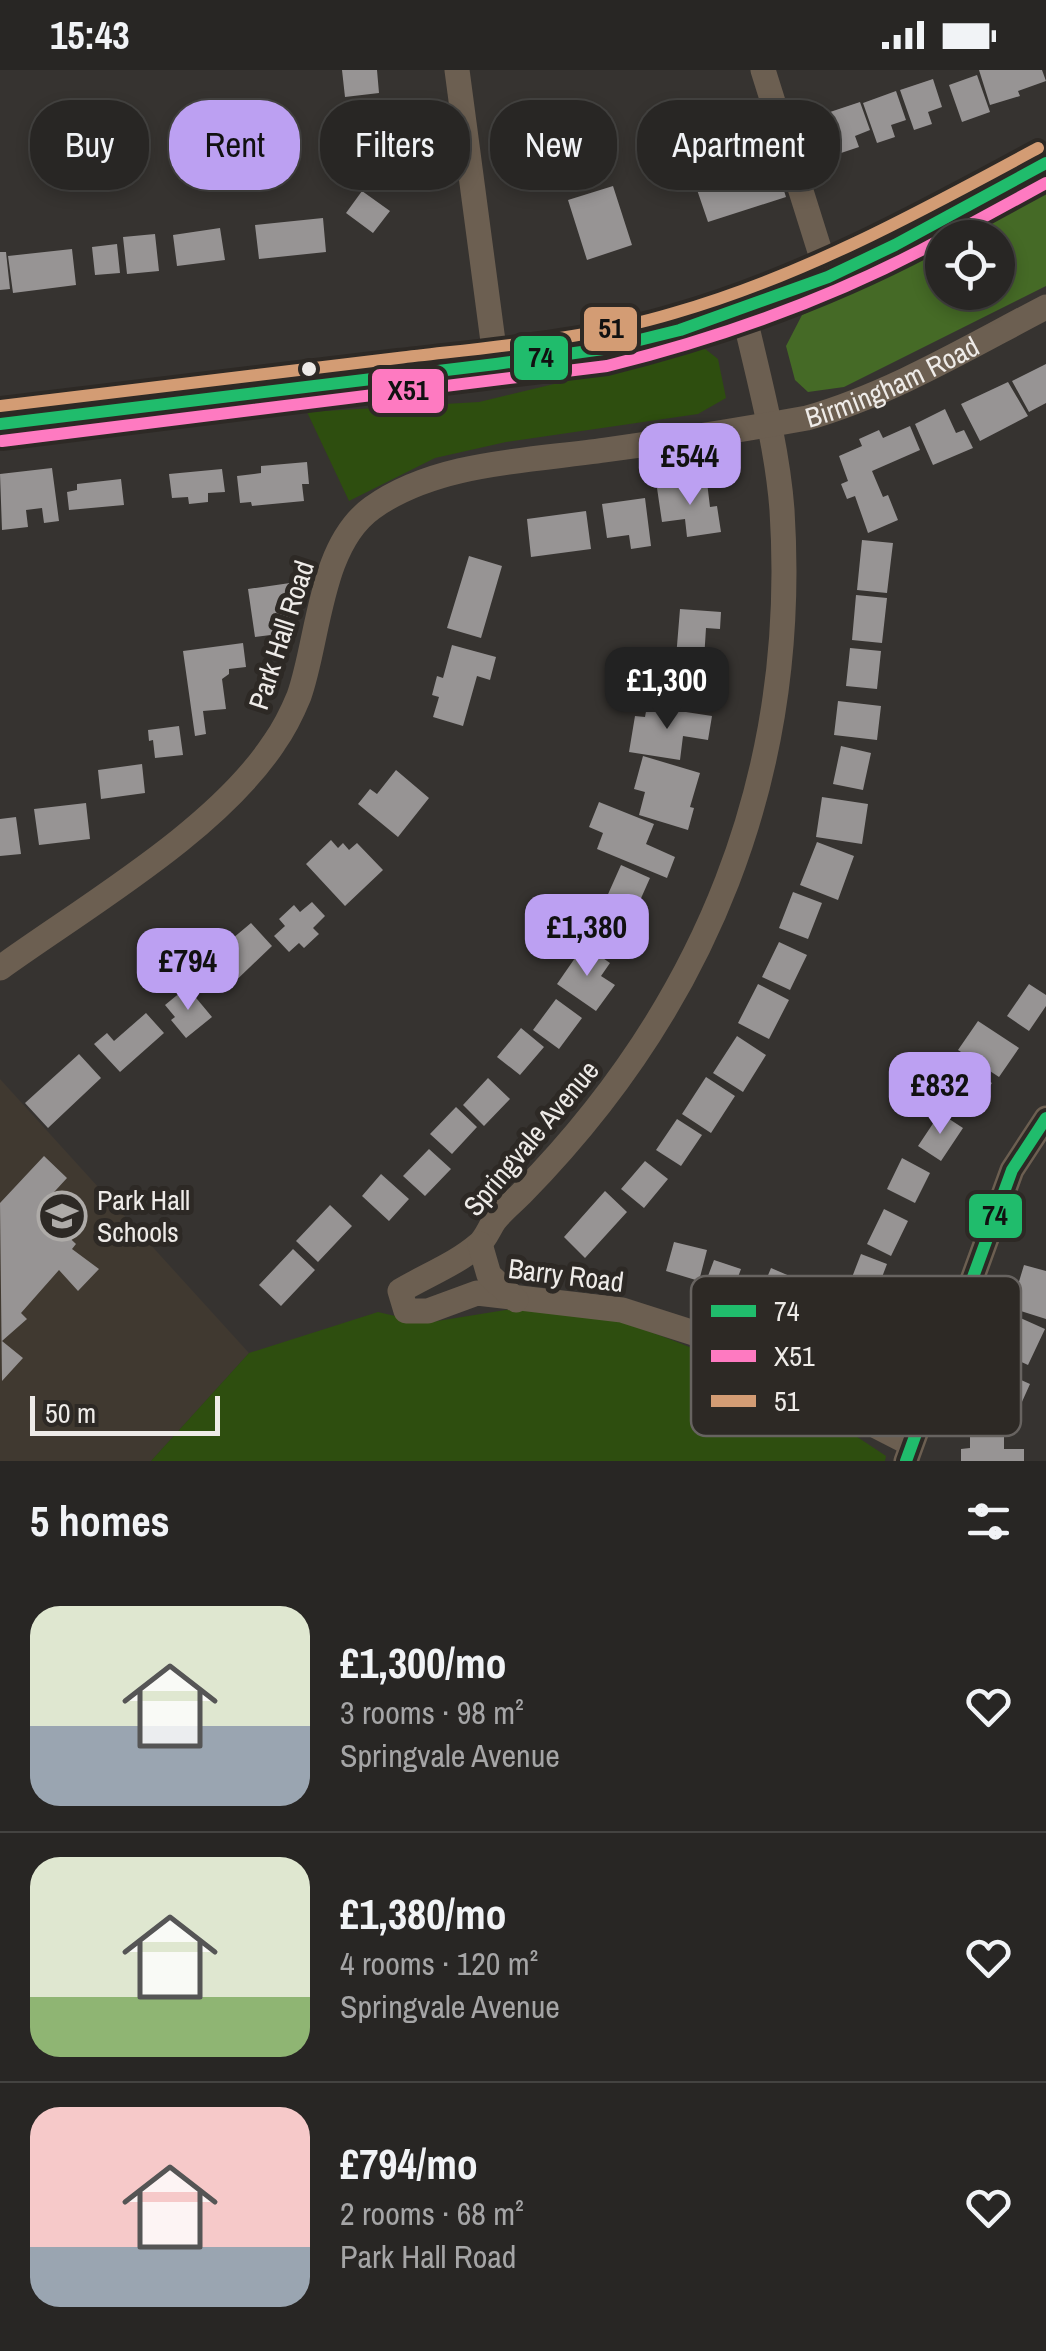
<!DOCTYPE html>
<meta charset="utf-8">
<style>
body{margin:0;font-family:"Archivo Narrow",sans-serif;background:#343231;color:#f1f3f6;height:100vh;display:flex;flex-direction:column;font-size:38px;white-space:nowrap}
*{box-sizing:border-box;margin:0}
p{font-size:32px;color:#a5a5a6}
.icon{flex:none;width:55px;height:55px;fill:none;stroke:currentColor;stroke-width:2;stroke-linecap:round;stroke-linejoin:round}
.map{position:relative;height:1391px;overflow:hidden}
.details{display:flex;flex-direction:column;background:#282624;flex:1}
.details>*{flex:none}
.hud{position:absolute;left:30px;top:30px;width:988px;height:90px;display:flex;gap:20px}
.buttons{position:absolute;left:925px;top:150px;display:grid;gap:20px}
.buttons a{display:grid;place-items:center;width:90px;height:90px;border-radius:50%;background:#282624;box-shadow:0 5px 15px #0003,0 0 0 2px #444341;font-size:50px}
.scale{position:absolute;left:30px;bottom:25px;width:190px;box-sizing:border-box;padding-left:10px;border:5px solid #eeebe8;border-top:0;font-size:28px;line-height:35px;white-space:nowrap;color:#eeebe8;-webkit-text-stroke:8px #2d2925;paint-order:stroke}
.price{position:absolute;translate:-50% -85px;padding:0 22px;border-radius:20px;background:#bca0f2;color:#111;font-size:32px;line-height:65px;filter:drop-shadow(0 2px 5px #0008)}
.price::after{content:'';position:absolute;left:50%;top:60px;width:30px;height:22px;margin-left:-15px;background:inherit;clip-path:polygon(0 0,100% 0,50% 100%)}
.price.selected{background:#222;color:#fff}
ul{padding:0;list-style:none}
li{display:flex;align-items:center;gap:30px;height:250px;padding:0 30px}
li+li{border-top:2px solid #444341}
li span{display:grid;place-items:center;flex:none;width:280px;height:200px;border-radius:30px;color:#555}
li>.icon{margin-inline-start:auto}
span .icon{width:120px;height:120px;fill:#fffc;stroke-width:1}
li b{font-size:42px}
h2{display:flex;justify-content:space-between;align-items:center;height:120px;padding:0 30px;font-size:42px}
.pill{padding:0 35px;border-radius:40px;background:#282624;box-shadow:0 5px 15px #0003,0 0 0 2px #444341;font-size:35px;line-height:90px}
.pill.selected{background:#bca0f2;color:#111}
.status{display:flex;justify-content:space-between;align-items:center;height:70px;padding:0 50px;background:#282624;direction:ltr}
.status svg{height:28px;fill:currentColor}
.map>svg:first-child{display:block}
</style>
<div class="status"><b>15:43</b><svg viewBox="0 0 49 12"><path d="M0 12V9h3v3zM5 12V6h3v6zM10 12V3h3v9zM15 12V0h3v12zM26 1h20v11H26zM47 4h2v5h-2z"/></svg></div>
<div class="map">
<svg width="1046" height="1391" viewBox="0 0 1046 1391">
<rect width="100%" height="100%" fill="#363330"/>
<path fill="#403930" d="M0,1009L249,1283L151,1391H0Z"/>
<path fill="#2e4e0f" d="M704,278L718,289L726,328L698,344L506,372L435,388L349,431L307,342L479,332Z
M517,1238C552,1243 592,1243 624,1253C718,1283 805,1331 886,1386L885,1391H151L249,1283L378,1242L425,1253Z"/>
<path fill="#456a26" d="M1046,122V216L844,317L808,322L795,310L786,276L802,245L942,176V222H998V168L959,167Z"/>
<path fill="#979494" d="M342,0H377L379,23L345,27Z
M979,0H1042L1046,11L1018,21L1020,26L990,35Z
M977,5L990,42L962,52L949,15Z
M933,9L942,37L928,42L932,54L914,60L900,20Z
M896,21L906,50L891,55L895,67L877,73L863,33Z
M860,32L870,60L855,66L859,77L841,83L827,43Z
M824,44L834,73L819,78L823,90L805,96L792,56Z
M382,46L387,94L356,97L350,50Z
M762,83L769,105L778,102L786,127L708,152L692,105Z
M613,116L632,175L587,190L568,130Z
M362,121L390,141L373,163L346,143Z
M323,148L326,182L259,189L255,155Z
M220,158L225,190L177,196L173,165Z
M155,164L159,201L127,204L123,167Z
M117,174L120,203L95,205L92,177Z
M72,179L76,215L13,223L8,186Z
M0,182H6L10,219L0,220Z
M1046,294V333L1029,342L1012,311Z
M1008,312L1028,346L980,371L961,334Z
M945,339L956,363L964,360L973,378L933,395L915,354Z
M910,356L920,380L872,401L883,427L888,425L898,450L868,463L855,426L847,429L841,414L848,411L839,386L862,376L859,369L879,360L883,368Z
M307,392L309,414H302L304,431L252,436L251,432L240,433L237,406L261,403V396Z
M52,398L59,451L44,453L42,438L26,440L28,457L2,460L0,404Z
M222,399L225,422L208,423V432L189,434L188,427L172,428L169,404Z
M121,409L124,435L69,440L67,422L77,420V414Z
M707,412L710,437L717,436L721,462L687,467L685,449L662,452L657,418Z
M645,428L651,476L631,479L629,465L607,468L602,434Z
M586,441L591,479L531,487L527,449Z
M862,470L893,473L887,523L857,520Z
M469,486L502,496L481,568L447,558Z
M290,513L294,543H289L291,557L285,558L286,563L255,567L248,519Z
M856,525L887,528L882,573L852,570Z
M680,539L721,542L720,559L706,558L704,590L676,588Z
M243,573L246,597L229,599V604L222,609L226,639L203,641L206,664L195,666L183,581Z
M452,575L496,587L490,610L477,606L463,656L433,647L439,627L432,625L437,606L443,608Z
M850,578L881,581L877,619L846,616Z
M664,593L718,601L713,637L660,630Z
M838,631L881,636L877,670L834,665Z
M647,636L712,646L708,670L683,666L680,690L629,682L635,646L645,647Z
M179,656L183,685L155,688L153,670L149,671L148,660Z
M841,676L871,683L863,720L833,714Z
M643,686L700,703L690,737L694,738L688,760L639,745L645,722L634,719Z
M142,694L145,723L101,729L98,700Z
M396,700L429,728L398,767L358,734L370,719L377,724Z
M822,727L868,734L862,774L816,767Z
M599,732L654,754L646,774L675,787L667,808L597,779L603,763L589,757Z
M86,733L90,769L39,775L34,739Z
M16,747L21,784L0,786V749Z
M331,770L338,778L343,773L349,780L357,773L383,800L345,836L306,794Z
M817,772L854,786L838,830L800,815Z
M621,795L650,808L634,844L605,831Z
M793,822L822,833L808,869L779,858Z
M312,832L325,846L313,858L319,864L304,878L299,873L289,882L274,866L285,856L279,849L294,835L300,842Z
M607,839L638,854L632,867L640,871L632,886L593,867Z
M251,853L272,876L225,921L202,894Z
M779,872L807,885L790,920L762,907Z
M584,875L610,893L601,906L615,915L596,941L557,914Z
M758,914L789,930L769,969L738,953Z
M1029,914L1046,925V936L1029,961L1007,946Z
M187,917L212,947L186,968L171,950L175,947L165,935Z
M556,929L582,948L559,979L533,960Z
M146,943L164,963L120,1002L94,974L107,963L114,971Z
M978,951L1019,978L999,1007L958,980Z
M521,958L544,977L520,1005L497,987Z
M737,966L766,985L743,1022L713,1003Z
M79,984L101,1008L48,1058L25,1033Z
M970,998L992,1013L970,1046L948,1031Z
M706,1007L735,1026L711,1063L682,1044Z
M488,1008L510,1029L484,1056L463,1035Z
M456,1037L477,1057L452,1084L430,1064Z
M940,1043L963,1058L941,1091L918,1076Z
M677,1049L702,1065L681,1096L656,1080Z
M429,1079L451,1099L425,1126L403,1106Z
M44,1086L67,1108L44,1133L65,1152L59,1158L76,1174L72,1179L99,1199L78,1221L59,1200L21,1243L27,1249L2,1271L23,1288L2,1311L0,1133Z
M902,1088L930,1103L915,1133L887,1119Z
M645,1091L668,1109L644,1138L621,1119Z
M381,1104L409,1129L389,1151L362,1126Z
M605,1121L627,1142L585,1188L564,1167Z
M330,1135L352,1156L318,1192L296,1171Z
M884,1139L908,1151L891,1186L867,1174Z
M674,1172L707,1180L699,1211L666,1201Z
M293,1179L315,1200L281,1236L259,1215Z
M861,1184L887,1194L860,1265L852,1262L848,1273L801,1254L812,1225L830,1231L833,1223L844,1228Z
M714,1190L741,1199L732,1223L705,1214Z
M1024,1195L1046,1201V1249L1011,1238Z
M771,1198L806,1213L795,1241L759,1227Z
M1014,1245L1045,1259L1028,1295L997,1281Z
M987,1295L1030,1314L1013,1352L984,1338L989,1326L976,1320Z
M970,1358H1004V1379H1024V1391H961V1379L970,1378Z"/>
<g fill="none" stroke-linecap="round" stroke-linejoin="round">
<g stroke="#6c5f51" stroke-width="25">
<path d="M457,0L496,294"/>
<path d="M763,0L828,207"/>
<path d="M743,240C758,306 777,373 782,440C799,705 706,936 521,1124C513,1132 502,1141 495,1150C489,1158 486,1169 478,1175C456,1194 425,1206 400,1221L406,1241H428L477,1223L622,1240L697,1264L911,1374"/>
<path id="s1" d="M0,898C86,836 216,761 274,673C284,659 292,643 299,626C319,570 319,476 372,438C436,392 528,391 605,380C672,371 740,360 807,348C891,324 969,277 1046,237"/>
<path d="M480,1174L489,1205L516,1230"/>
<path d="M906,1391L1012,1100L1046,1048"/>
</g>
<path stroke="#7d6f61" stroke-width="38" d="M0,354L496,294L603,279L680,260L828,207L895,175L1046,93"/>
<g stroke="#2d2925" stroke-width="20">
<path id="bus-1" d="M0,354L496,294L603,279L680,260L828,207L895,175L1046,93
M906,1391L1012,1100L1046,1048"/>
</g>
<g stroke="#2d2925" stroke-width="20">
<path id="bus-2" d="M945,168L1046,113
M2,371L607,296C724,267 836,227 942,169"/>
</g>
<g stroke="#2d2925" stroke-width="20">
<path id="bus-3" d="M0,336C133,320 265,304 398,288C490,277 584,270 674,243C803,206 920,142 1038,78"/>
</g>
<use href="#bus-1" stroke="#20bc6c" stroke-width="12"/>
<use href="#bus-2" stroke="#fe7ac1" stroke-width="12"/>
<use href="#bus-3" stroke="#d39c74" stroke-width="12"/>
</g>
<defs>
<g id="school-ring" transform="scale(2.5)"><circle r="9.5" fill="#2d2925" stroke="#aeaba8" stroke-width="1.5"/><path d="M0-5L7-2L0 1L-7-2ZM-4 1L0 2.5L4 1V4Q0 6-4 4Z" fill="#aeaba8"/></g>
</defs>
<g fill-rule="evenodd">
<use href="#school-ring" x="62" y="1146"/>
</g>
<circle fill="#eeebe8" stroke="#2d2925" stroke-width="4" cx="309" cy="299" r="9"/>
<g text-anchor="middle" stroke-width="10" stroke-linejoin="round" paint-order="stroke">
<g font-size="28" fill="#eeebe8" stroke="#2d2925">
<text dy="10" stroke="none"><textPath href="#s1" startOffset="1155">Birmingham Road</textPath></text>
<text transform="translate(281 565) rotate(-72)" y="10">Park Hall Road</text>
<text transform="translate(531 1068) rotate(-50)" y="10">Springvale Avenue</text>
<text transform="translate(566 1205) rotate(7)" y="10">Barry Road</text>
</g>
<g font-size="28" fill="#eeebe8" stroke="#2d2925" text-anchor="start">
<text x="97" y="1140">Park Hall<tspan x="97" dy="32">Schools</tspan></text>
</g>
</g>
<rect x="691" y="1206" width="330" height="160" rx="15" fill="#2d2925" stroke="#676360" stroke-width="2.5"/>
<rect x="711" y="1235" width="45" height="12" fill="#20bc6c"/>
<rect x="711" y="1280" width="45" height="12" fill="#fe7ac1"/>
<rect x="711" y="1325" width="45" height="12" fill="#d39c74"/>
<g font-size="28" fill="#eeebe8">
<text x="774" y="1251">74</text>
<text x="774" y="1296">X51</text>
<text x="774" y="1341">51</text>
</g>
<g stroke="#2d2925" stroke-width="4">
<rect x="582" y="235" width="57" height="48" rx="10" fill="#d39c74"/>
<rect x="512" y="264" width="58" height="48" rx="10" fill="#20bc6c"/>
<rect x="370" y="297" width="76" height="48" rx="10" fill="#fe7ac1"/>
<rect x="967" y="1122" width="57" height="48" rx="10" fill="#20bc6c"/>
</g>
<g font-size="28" text-anchor="middle" font-weight="bold" fill="#111">
<text x="611" y="268">51</text>
<text x="541" y="297">74</text>
<text x="408" y="330">X51</text>
<text x="995" y="1155">74</text>
</g>
</svg>
<div class="buttons">
<a><svg class="icon" aria-label="locate" viewBox="0 0 24 24"><circle cx="12" cy="12" r="6"/><path d="M12 2v4M12 18v4M2 12h4M18 12h4"/></svg></a>
</div>
<div class="scale">50 m</div>
<b class="price" style="left:690px;top:438px">£544</b>
<b class="price selected" style="left:667px;top:662px">£1,300</b>
<b class="price" style="left:587px;top:909px">£1,380</b>
<b class="price" style="left:188px;top:943px">£794</b>
<b class="price" style="left:940px;top:1067px">£832</b>
<div class="hud">
<a class="pill">Buy</a>
<a class="pill selected">Rent</a>
<a class="pill">Filters</a>
<a class="pill">New</a>
<a class="pill">Apartment</a>
</div>
</div>
<section class="details">
<h2>5 homes<svg class="icon" aria-label="filters" viewBox="0 0 24 24"><path d="M4 7h16M4 17h16"/><circle cx="9" cy="7" r="2"/><circle cx="15" cy="17" r="2"/></svg></h2>
<ul>
<li><span style="background:linear-gradient(#dfe7d0 60%,#9aa5b1 0)"><svg class="icon" aria-label="home" viewBox="0 0 24 24"><path d="M3 11l9-7 9 7M6 9v11h12V9"/></svg></span><div><b>£1,300/mo</b><p>3 rooms · 98 m²</p><p>Springvale Avenue</p></div><svg class="icon" aria-label="heart" viewBox="0 0 24 24"><path d="M12 20l-8-8c-3-5 5-10 8-4 3-6 11-1 8 4z"/></svg></li>
<li><span style="background:linear-gradient(#dfe7d0 70%,#8fb573 0)"><svg class="icon" aria-label="home" viewBox="0 0 24 24"><path d="M3 11l9-7 9 7M6 9v11h12V9"/></svg></span><div><b>£1,380/mo</b><p>4 rooms · 120 m²</p><p>Springvale Avenue</p></div><svg class="icon" aria-label="heart" viewBox="0 0 24 24"><path d="M12 20l-8-8c-3-5 5-10 8-4 3-6 11-1 8 4z"/></svg></li>
<li><span style="background:linear-gradient(#f6c9c9 70%,#9aa5b1 0)"><svg class="icon" aria-label="home" viewBox="0 0 24 24"><path d="M3 11l9-7 9 7M6 9v11h12V9"/></svg></span><div><b>£794/mo</b><p>2 rooms · 68 m²</p><p>Park Hall Road</p></div><svg class="icon" aria-label="heart" viewBox="0 0 24 24"><path d="M12 20l-8-8c-3-5 5-10 8-4 3-6 11-1 8 4z"/></svg></li>
</ul>
</section>
